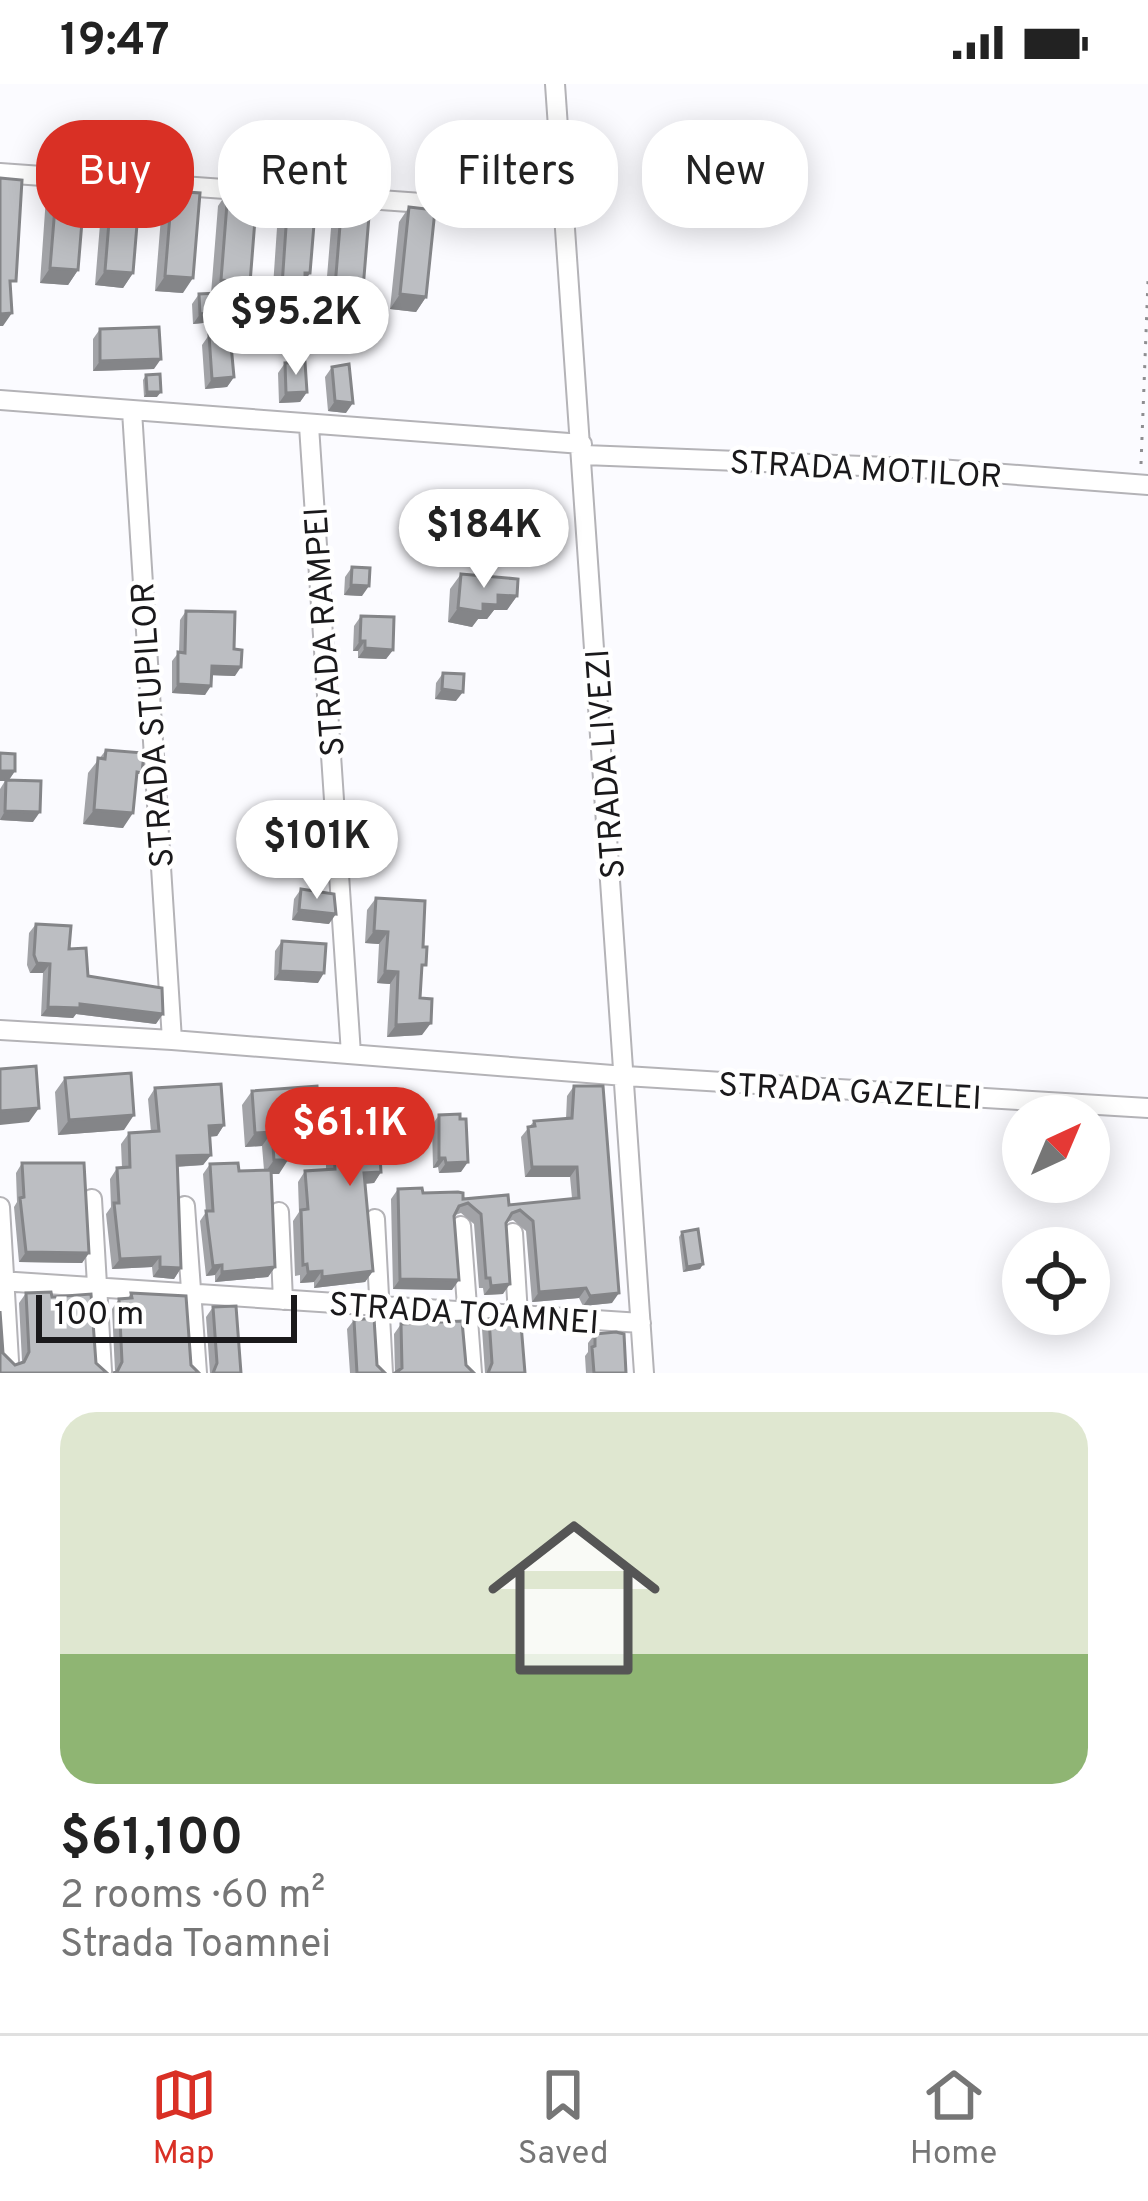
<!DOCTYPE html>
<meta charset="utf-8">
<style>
body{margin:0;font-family:Overpass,sans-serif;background:#f6f6f6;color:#222;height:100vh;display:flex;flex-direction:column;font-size:45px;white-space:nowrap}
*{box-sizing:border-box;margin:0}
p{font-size:39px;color:#767676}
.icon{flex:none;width:66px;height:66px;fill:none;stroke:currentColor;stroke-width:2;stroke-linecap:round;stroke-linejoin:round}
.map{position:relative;height:1289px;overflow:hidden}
.panel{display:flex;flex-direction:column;background:#fff;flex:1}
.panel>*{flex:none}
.banner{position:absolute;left:36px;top:36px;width:1077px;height:108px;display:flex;gap:24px}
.needle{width:78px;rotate:44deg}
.tools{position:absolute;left:1002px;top:1011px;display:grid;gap:24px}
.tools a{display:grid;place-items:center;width:108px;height:108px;border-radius:50%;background:#fff;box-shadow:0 6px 30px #0003;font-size:60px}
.scale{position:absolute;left:36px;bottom:30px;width:261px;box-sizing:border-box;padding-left:12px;border:6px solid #1a191b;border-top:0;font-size:33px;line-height:42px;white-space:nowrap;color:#1a191b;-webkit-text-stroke:9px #fff;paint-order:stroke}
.price{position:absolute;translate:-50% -102px;padding:0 27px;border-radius:42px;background:#fff;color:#222;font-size:39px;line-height:78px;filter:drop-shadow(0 3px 6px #0008)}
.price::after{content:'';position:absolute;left:50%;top:72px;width:36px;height:27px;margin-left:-18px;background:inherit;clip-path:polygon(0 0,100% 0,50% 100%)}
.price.on{background:#d93025;color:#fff}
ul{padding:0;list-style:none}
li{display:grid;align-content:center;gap:24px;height:636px;padding:0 60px}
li+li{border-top:3px solid #e0e0e0}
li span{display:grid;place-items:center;height:372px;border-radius:36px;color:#555}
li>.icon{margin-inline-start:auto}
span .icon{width:216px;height:216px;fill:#fffc;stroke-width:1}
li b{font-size:51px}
.chip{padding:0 42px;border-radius:48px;background:#fff;box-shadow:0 6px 30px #0003;font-size:42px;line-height:108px}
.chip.on{background:#d93025;color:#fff}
.status{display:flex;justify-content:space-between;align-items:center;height:84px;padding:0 60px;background:#fff;direction:ltr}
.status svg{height:33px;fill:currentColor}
.tab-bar{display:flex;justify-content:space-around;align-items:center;height:168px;border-top:3px solid #e0e0e0;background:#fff;font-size:33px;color:#767676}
.tab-bar a{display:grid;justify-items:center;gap:6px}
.tab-bar .on{color:#d93025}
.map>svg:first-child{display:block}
</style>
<div class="status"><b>19:47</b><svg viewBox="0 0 49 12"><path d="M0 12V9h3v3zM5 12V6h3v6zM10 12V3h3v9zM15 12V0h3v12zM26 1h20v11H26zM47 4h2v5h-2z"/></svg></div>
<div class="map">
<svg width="1148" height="1289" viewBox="0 0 1148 1289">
<rect width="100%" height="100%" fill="#fbfbff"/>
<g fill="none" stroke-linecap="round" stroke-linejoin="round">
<g stroke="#b4b3b7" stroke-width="22">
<path id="minor" d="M555,0L644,1289
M0,89L564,129
M0,316L582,360
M132,327L172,956
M309,342L351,970
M584,371L939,385L1148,401
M0,946L172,956L625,992L1148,1024
M92,1115L102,1287
M185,1122L197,1289
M0,1123L9,1277
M279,1128L283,1216
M375,1135L383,1289
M461,1142L472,1289
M513,1149L518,1231
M0,1197L641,1239"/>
</g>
<path stroke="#8e8e91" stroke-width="3" stroke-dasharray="3 9" stroke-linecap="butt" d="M1141,380L1148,197"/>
<use href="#minor" stroke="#fff" stroke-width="18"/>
</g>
<path fill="#a2a3a7" d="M487,53L546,87L538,86L532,96L493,94L494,78L481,77L482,61Z
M57,99L78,186L68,201L40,199L46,113Z
M112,101L133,189L123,204L95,201L102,116Z
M172,107L183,209L155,207L162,121Z
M228,107L250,199L239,213L218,212L213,238L193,240L192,220L199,210H211L218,122Z
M288,114L310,189L305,197V204L295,219L272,217L278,129Z
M342,117L353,220L325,217L332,132Z
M409,123L426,213L416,228L390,225L399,138Z
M100,245L154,285L93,287V255Z
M209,251L234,293L227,303L205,305L202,261Z
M285,279L307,308L300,318L279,319L278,289Z
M332,283L346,329L328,327L325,293Z
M146,291L157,313H144L143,296Z
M352,483L362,512L344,511L345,493Z
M461,490L517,512L507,526H494L487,535H478L472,543L448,538L450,505Z
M186,527L234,565L235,592L212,591L205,611L172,609V577L179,568L180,536Z
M361,532L393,566L386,575L358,574V567H353L354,542Z
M443,589L456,617L435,615L436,599Z
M106,666L136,697L123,744L83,740L88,689Z
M0,669L15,687L9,696L33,738L0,736V705L5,697H0Z
M267,766L285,787L265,788L264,771Z
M301,805L329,840L292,836L294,815Z
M376,814L421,888L420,914L422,951L387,953L390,900L377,899L379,860L365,859L367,826Z
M36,840L69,865L88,892L156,940L76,930L73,934L41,932L43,889H30L27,881L29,849Z
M282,857L318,899L274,896L275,867Z
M65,994L124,1046L58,1051L55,1008Z
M574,1002L612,1219L583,1222L579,1214L532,1218L526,1147L513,1136L507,1138L503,1210L484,1211L483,1204H479L474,1140L461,1129L455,1131L452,1206L393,1205L391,1115L398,1105L509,1121L572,1114L570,1093H525L521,1053L534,1037L566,1035L567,1012Z
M155,1004L224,1041L217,1052L209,1053L211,1071L203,1081L177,1083L181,1184L174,1195L153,1193L152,1183L112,1185L106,1130L111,1123L110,1095L117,1084H122L121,1060L129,1049L151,1048L148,1015Z
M252,1007L310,1058L288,1060L279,1090H271L275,1183L268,1193L215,1198V1191L206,1192L200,1137L206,1128L203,1090L210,1080L239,1087L264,1086L262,1062L245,1063L242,1021Z
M343,1016L404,1065L380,1066L381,1088L374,1099L365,1100L373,1187L365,1198L314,1204V1198L300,1199V1191L295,1192L293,1137L299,1128L298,1098L305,1087L326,1086V1079L334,1067H338L335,1028Z
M439,1031L461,1088L439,1089L438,1083L433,1084L432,1041Z
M22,1079L89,1169L82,1179L19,1178L14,1123L17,1118L16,1089Z
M682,1148L703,1180L700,1185L683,1188L679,1153Z
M26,1209L52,1213L96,1279L0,1289L3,1269L15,1281L22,1277L19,1219Z
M131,1209L191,1281L115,1287L112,1225L119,1215L128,1214Z
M213,1223L241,1289H210L206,1233Z
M489,1235L505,1241L525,1289H485L482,1245Z
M354,1236L377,1281L385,1289H350L347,1245Z
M401,1240L466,1281L395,1289L394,1250Z
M595,1250L626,1289H586L585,1272L588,1268V1259Z"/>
<path fill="#848588" d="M487,68L500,69L494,78L481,77Z
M539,77L552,78L546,87L533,86Z
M499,86L538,88L532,96L493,94Z
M50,184L78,186L68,201L40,199Z
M105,187L133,189L123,204L95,201Z
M305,189H310L300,203L305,204L295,219L272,217L282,202Z
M165,192L193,194L183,209L155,207Z
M221,196L250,199L239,213L211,211Z
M335,203L363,205L353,220L325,217Z
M400,210L426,213L416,228L390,225Z
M219,228L213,238L193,240L200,230Z
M12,229L3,242H0V230Z
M161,275L154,285L93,287L100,277Z
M234,293L227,303L205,305L212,295Z
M147,308H161L157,313H144Z
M307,308L300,318L279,319L286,309Z
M335,317L353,319L346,329L328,327Z
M351,501L369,502L362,512L344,511Z
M498,511L517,512L507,526H494L487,535H478L472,543L448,538L458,524L483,520Z
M360,557H365L358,567H353Z
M365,564L393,566L386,575L358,574Z
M212,582L241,583L235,592L206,591Z
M178,600L211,602L205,611L172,609Z
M442,605L463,608L456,617L435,615Z
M0,687H15L8,697H0Z
M94,726L133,729L123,744L83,740Z
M5,727L40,728L33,738L0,736Z
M289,782L285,787L265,788L269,783Z
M299,826L336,830L329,840L292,836Z
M374,847L388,848L379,860L365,859Z
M37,879L50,880L43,889H30Z
M280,887L324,889L318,899L274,896Z
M385,887L398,888L390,900L377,899Z
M80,920L163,930L156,940L76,930L73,934L41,932L48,923Z
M431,939L422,951L387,953L396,941Z
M39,1024L29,1038L0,1041V1027Z
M134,1031L124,1046L58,1051L69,1036Z
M224,1041L217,1052L201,1053L209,1042Z
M320,1044L310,1058L277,1060L287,1046Z
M272,1048L262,1062L245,1063L255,1049Z
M412,1053L404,1065L372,1067L379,1056Z
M211,1071L203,1081L169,1083L177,1072Z
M439,1074H445L438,1083L433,1084Z
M274,1076H288L279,1090H264Z
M468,1078L461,1088L439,1089L446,1079Z
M532,1083H577L570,1093H525Z
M381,1088L374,1099L356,1100L364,1089Z
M26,1168L89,1169L82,1179L19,1178Z
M160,1173L152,1183L112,1185L120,1175Z
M703,1180L700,1185L683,1188L687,1183Z
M222,1181L215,1191L206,1192L213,1182Z
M160,1183L181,1184L174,1195L153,1193Z
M275,1183L268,1193L215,1198L222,1188Z
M322,1187L314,1198L300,1199L308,1188Z
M373,1187L365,1198L314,1204L322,1193Z
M400,1195L459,1196L452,1206L393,1205Z
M510,1200L503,1210L484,1211L491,1202Z
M586,1204L579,1214L532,1218L539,1208Z
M619,1209L612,1219L583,1222L590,1212Z"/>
<path fill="#bcbec2" stroke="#848588" stroke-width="3" d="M487,53L552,58V78L539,77L538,88L499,86L500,69L487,68Z
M0,94L22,96L16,197H10L12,229L0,230Z
M57,99L85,101L78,186L50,184Z
M112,101L140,104L133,189L105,187Z
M172,107L200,109L193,194L165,192Z
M228,107L257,110L250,199L221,196Z
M288,114L316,116L310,189H305V204L282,202Z
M342,117L370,120L363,205L335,203Z
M409,123L435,126L426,213L400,210Z
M218,209L219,228L200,230L199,210Z
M159,243L161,275L100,277V245Z
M230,250L234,293L212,295L209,251Z
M305,278L307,308L286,309L285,279Z
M349,280L353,319L335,317L332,283Z
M160,290L161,308H147L146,291Z
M352,483L370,484L369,502L351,501Z
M461,490L518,495L517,512L498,511V521L483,520V528L458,524Z
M186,527L235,528L234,565L242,566L241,583L212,582L211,602L178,600V568L185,569Z
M361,532L394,533L393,566L365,564V557H360Z
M443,589L464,590L463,608L442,605Z
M106,666L144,669L142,689L137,688L133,729L94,726L98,674L105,675Z
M0,669L15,670V687H0Z
M6,696L41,697L40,728L5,727Z
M267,766L288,767L289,782L269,783Z
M301,805L334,810L336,830L299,826Z
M376,814L425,817L423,863H427L426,881H422L420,914L432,915L431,939L396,941L398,888L385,887L388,848L374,847Z
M36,840L71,842L69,865L86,864L88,892L162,904L163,930L80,920V924L48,923L50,880L37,879L34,871Z
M282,857L326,860L324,889L280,887Z
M36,982L39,1024L0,1027V985Z
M131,989L134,1031L69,1036L65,994Z
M221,1000L224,1041L209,1042L211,1071L177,1072L181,1184L160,1183V1173L120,1175L114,1119H119L117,1084L130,1083L129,1049L159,1047L155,1004Z
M317,1002L320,1044L287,1046L288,1076H274L272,1048L255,1049L252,1007Z
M574,1002H603L619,1209L590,1212L586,1204L539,1208L533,1137L520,1126L512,1129L506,1139L510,1200L491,1202L490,1194H486L481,1130L468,1119L459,1122L454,1132L459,1196L400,1195L398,1105L422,1104L423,1109L458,1108L463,1109V1115L508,1111L509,1121L579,1114L577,1083H532L528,1043L535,1042L534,1037L572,1034Z
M408,1012L412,1053L379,1056L381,1088L364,1089L373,1187L322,1193V1187L308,1188L307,1180L303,1181L301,1126L308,1125L305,1087L335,1085L334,1067H347L343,1016Z
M460,1030V1035H466L468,1078L446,1079L445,1074H439V1031Z
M22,1079H84L89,1169L26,1168L20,1114L24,1113Z
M238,1079L239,1087L271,1086L275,1183L222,1188V1181L213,1182L206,1127H213L210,1080Z
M698,1145L703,1180L687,1183L682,1148Z
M51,1208L52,1213L91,1210L96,1279L107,1289H0V1227L3,1269L15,1281L24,1278L29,1268L26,1209Z
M131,1209L186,1212L191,1281L199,1289H113L117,1288L122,1278L119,1215L132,1214Z
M236,1222L241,1289H213L217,1279L213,1223Z
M374,1234L377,1281L385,1289H357L354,1236Z
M504,1234L505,1241L521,1240L525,1289H488L492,1279L489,1235Z
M462,1237L466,1281L474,1289H395L402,1284L401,1240Z
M616,1248L624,1250L626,1289H594L592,1263L595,1262V1250Z"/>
<g text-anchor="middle" stroke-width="9" stroke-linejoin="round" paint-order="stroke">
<g font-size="33" fill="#1a191b" stroke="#fff">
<text transform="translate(866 384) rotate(3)" y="12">STRADA MOTILOR</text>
<text transform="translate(323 548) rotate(-94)" y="12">STRADA RAMPEI</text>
<text transform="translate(151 641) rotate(-94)" y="12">STRADA STUPILOR</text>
<text transform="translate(604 680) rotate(-94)" y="12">STRADA LIVEZI</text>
<text transform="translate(850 1006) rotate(3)" y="12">STRADA GAZELEI</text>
<text transform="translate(464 1228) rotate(4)" y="12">STRADA TOAMNEI</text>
</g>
</g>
</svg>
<div class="tools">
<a><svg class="needle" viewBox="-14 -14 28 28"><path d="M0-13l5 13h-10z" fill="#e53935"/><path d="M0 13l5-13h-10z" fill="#767676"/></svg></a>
<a><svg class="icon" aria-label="locate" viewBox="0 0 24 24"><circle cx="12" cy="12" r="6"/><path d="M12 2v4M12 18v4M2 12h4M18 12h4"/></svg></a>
</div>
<div class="scale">100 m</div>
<b class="price" style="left:296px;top:294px">$95.2K</b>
<b class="price" style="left:484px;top:507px">$184K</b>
<b class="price" style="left:317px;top:818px">$101K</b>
<b class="price on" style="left:350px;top:1105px">$61.1K</b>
<div class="banner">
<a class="chip on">Buy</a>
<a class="chip">Rent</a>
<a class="chip">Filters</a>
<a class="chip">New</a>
</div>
</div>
<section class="panel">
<ul>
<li><span style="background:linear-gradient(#dfe7d0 65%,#8fb573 0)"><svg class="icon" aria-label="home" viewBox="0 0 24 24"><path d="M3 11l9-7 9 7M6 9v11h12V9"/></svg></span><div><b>$61,100</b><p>2 rooms · 60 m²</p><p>Strada Toamnei</p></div></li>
</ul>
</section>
<nav class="tab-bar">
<a class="on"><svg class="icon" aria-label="map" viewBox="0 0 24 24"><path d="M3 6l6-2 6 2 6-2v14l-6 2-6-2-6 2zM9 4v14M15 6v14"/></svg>Map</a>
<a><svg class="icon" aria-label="saved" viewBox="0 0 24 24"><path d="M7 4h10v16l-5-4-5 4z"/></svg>Saved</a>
<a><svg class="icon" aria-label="home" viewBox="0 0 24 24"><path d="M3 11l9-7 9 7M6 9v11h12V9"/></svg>Home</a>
</nav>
